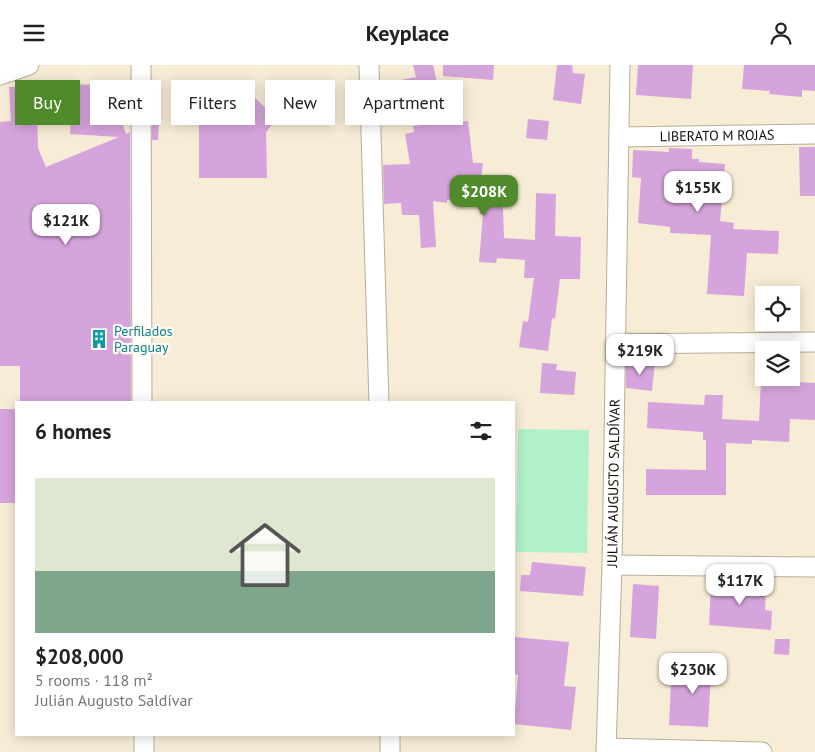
<!DOCTYPE html>
<meta charset="utf-8">
<style>
body{margin:0;font-family:"PT Sans",sans-serif;background:#f6f6f6;color:#222;height:100vh;display:flex;flex-direction:column;font-size:19px;white-space:nowrap}
*{box-sizing:border-box;margin:0}
p{font-size:16px;color:#767676}
.icon{flex:none;width:28px;height:28px;fill:none;stroke:currentColor;stroke-width:2;stroke-linecap:round;stroke-linejoin:round}
.map{position:relative;flex:1;overflow:hidden}
.details{position:absolute;left:15px;top:336px;width:500px;height:335px;display:flex;flex-direction:column;background:#fff;border-radius:0px;box-shadow:0 2px 12px #0003}
.details>*{flex:none}
.guide{position:absolute;left:15px;top:15px;width:500px;height:45px;display:flex;gap:10px}
.buttons{position:absolute;left:755px;top:221px;display:grid;gap:10px}
.buttons a{display:grid;place-items:center;width:45px;height:45px;border-radius:0px;background:#fff;box-shadow:0 2px 12px #0003;font-size:25px}
.price{position:absolute;translate:-50% -42px;padding:0 11px;border-radius:10px;background:#fff;color:#222;font-size:16px;line-height:32px;filter:drop-shadow(0 1px 2px #0008)}
.price::after{content:'';position:absolute;left:50%;top:30px;width:15px;height:11px;margin-left:-8px;background:inherit;clip-path:polygon(0 0,100% 0,50% 100%)}
.price.current{background:#4f8b2a;color:#fff}
ul{padding:0;list-style:none}
li{display:grid;align-content:center;gap:10px;height:265px;padding:0 20px}
li span{display:grid;place-items:center;height:155px;border-radius:0px;color:#555}
li>.icon{margin-inline-start:auto}
span .icon{width:90px;height:90px;fill:#fffc;stroke-width:1}
li b{font-size:21px}
h2{display:flex;justify-content:space-between;align-items:center;height:60px;padding:0 20px;font-size:21px}
.tag{padding:0 18px;border-radius:0px;background:#fff;box-shadow:0 2px 12px #0003;font-size:18px;line-height:45px}
.tag.current{background:#4f8b2a;color:#fff}
header{display:flex;justify-content:space-between;align-items:center;height:65px;padding:0 20px;background:#fff;font-size:22px;font-weight:700}
.map>svg:first-child{display:block}
</style>
<header><svg class="icon" aria-label="menu" viewBox="0 0 24 24"><path d="M4 6h16M4 12h16M4 18h16"/></svg>Keyplace<svg class="icon" aria-label="person" viewBox="0 0 24 24"><circle cx="12" cy="8" r="4"/><path d="M4 21q1-7 8-7t8 7"/></svg></header>
<div class="map">
<svg width="815" height="687" viewBox="0 0 815 687">
<rect width="100%" height="100%" fill="#f7ecd6"/>
<path fill="#b0f1c9" d="M518,364L589,365L587,488L516,487Z"/>
<path fill="#d6a4dc" fill-rule="evenodd" d="M413,0H433L439,27L400,35L396,16L416,12Z
M443,0H494L493,15L443,11Z
M557,0H572L573,8L585,9L581,39L553,35Z
M638,0H693L691,34L636,30Z
M744,0H815V26L802,25V32L769,29L770,26L742,24Z
M106,15L111,49L118,47L126,69L130,67L131,338H20V301H0V57L11,56L9,22L42,21L70,26L71,18L87,20ZM37,41L69,46L68,54H71L70,69L119,72L46,102L38,83Z
M254,32L277,54L266,67L267,113H199V40L246,41Z
M528,54L549,56L547,75L526,73Z
M468,56L473,98H483L481,113L502,112L504,173L535,175L536,128L556,129L555,171L581,172L580,214H560L555,254L552,253L548,286L519,282L523,256L528,257L534,213H524L525,195L497,193L496,198L479,197L483,149H480L479,130L447,135V138L433,136L436,182L421,183L419,150H402L401,138L384,139L383,100L410,99L405,69L414,67L413,61Z
M152,60H159L158,75H152Z
M799,82H815V131H800Z
M669,83L692,84V94H699V97L725,99L720,156L734,158L733,164L779,166L778,189L747,188L744,231L707,229L711,170L670,168V162L638,158L641,113L632,112L633,85L669,87Z
M655,297L652,326L626,323V300Z
M542,298L557,299L556,305L576,307L574,330L540,328Z
M761,315L815,318V355L790,354L789,377L752,375V379L726,378V430H646V404L706,405V375H703V367L647,363L648,337L704,340L705,330H723L722,354L759,356Z
M0,344H16V438H0Z
M532,497L586,502L583,531L520,526L521,510H530Z
M741,517L766,518L765,545L772,546L771,565L709,560L711,519L741,521Z
M633,519L659,521L656,574L630,572Z
M514,572L569,577L564,621L576,622L571,665L514,659L518,610L514,609Z
M775,574H790L789,590L774,589Z
M691,589L712,590L708,662L669,660L671,618L689,620Z"/>
<g fill="none" stroke-linecap="round" stroke-linejoin="round">
<g stroke="#b8ad98" stroke-width="21">
<g id="minor">
<path d="M141,0L142,338"/>
<path d="M369,0L379,338"/>
<path d="M0,10L29,0"/>
<path id="s1" d="M619,72L815,69"/>
<path d="M615,279L815,277"/>
<path d="M612,500L815,502"/>
<path d="M144,670V687"/>
<path d="M390,670V687"/>
<path d="M606,683L762,687"/>
<path id="s2" d="M606,687L612,500L620,0"/>
</g>
</g>
<use href="#minor" stroke="#fff" stroke-width="19"/>
</g>
<defs>
<g id="building-bare" transform="scale(1.5)"><path d="M-4-6H4V6H1V3H-1V6H-4ZM-2.5-4.3h1.7v1.8h-1.7ZM.8-4.3h1.7v1.8H.8ZM-2.5-1h1.7V.8h-1.7ZM.8-1h1.7V.8H.8Z" fill="#0f9aa8" stroke="#fefaf1" stroke-width="2.5" paint-order="stroke"/></g>
</defs>
<g fill-rule="evenodd">
<use href="#building-bare" x="99" y="274"/>
</g>
<g text-anchor="middle" stroke-width="4.5" stroke-linejoin="round" paint-order="stroke">
<g font-size="14" fill="#130f08" stroke="#fefaf1">
<text dy="5" stroke="none"><textPath href="#s1" startOffset="98">LIBERATO M ROJAS</textPath></text>
<text dy="5" stroke="none"><textPath href="#s2" startOffset="269">JULIÁN AUGUSTO SALDÍVAR</textPath></text>
</g>
<g font-size="14" fill="#0d838f" stroke="#fefaf1" text-anchor="start">
<text x="114" y="271">Perfilados<tspan x="114" dy="16">Paraguay</tspan></text>
</g>
</g>
</svg>
<div class="buttons">
<a><svg class="icon" aria-label="locate" viewBox="0 0 24 24"><circle cx="12" cy="12" r="6"/><path d="M12 2v4M12 18v4M2 12h4M18 12h4"/></svg></a>
<a><svg class="icon" aria-label="layers" viewBox="0 0 24 24"><path d="M12 4l9 5-9 5-9-5zM3 14l9 5 9-5"/></svg></a>
</div>
<b class="price" style="left:698px;top:148px">$155K</b>
<b class="price current" style="left:484px;top:152px">$208K</b>
<b class="price" style="left:66px;top:181px">$121K</b>
<b class="price" style="left:640px;top:311px">$219K</b>
<b class="price" style="left:740px;top:541px">$117K</b>
<b class="price" style="left:693px;top:630px">$230K</b>
<div class="guide">
<a class="tag current">Buy</a>
<a class="tag">Rent</a>
<a class="tag">Filters</a>
<a class="tag">New</a>
<a class="tag">Apartment</a>
</div>
<section class="details">
<h2>6 homes<svg class="icon" aria-label="filters" viewBox="0 0 24 24"><path d="M4 7h16M4 17h16"/><circle cx="9" cy="7" r="2"/><circle cx="15" cy="17" r="2"/></svg></h2>
<ul>
<li><span style="background:linear-gradient(#dfe7d0 60%,#7fa58c 0)"><svg class="icon" aria-label="home" viewBox="0 0 24 24"><path d="M3 11l9-7 9 7M6 9v11h12V9"/></svg></span><div><b>$208,000</b><p>5 rooms · 118 m²</p><p>Julián Augusto Saldívar</p></div></li>
</ul>
</section>
</div>
